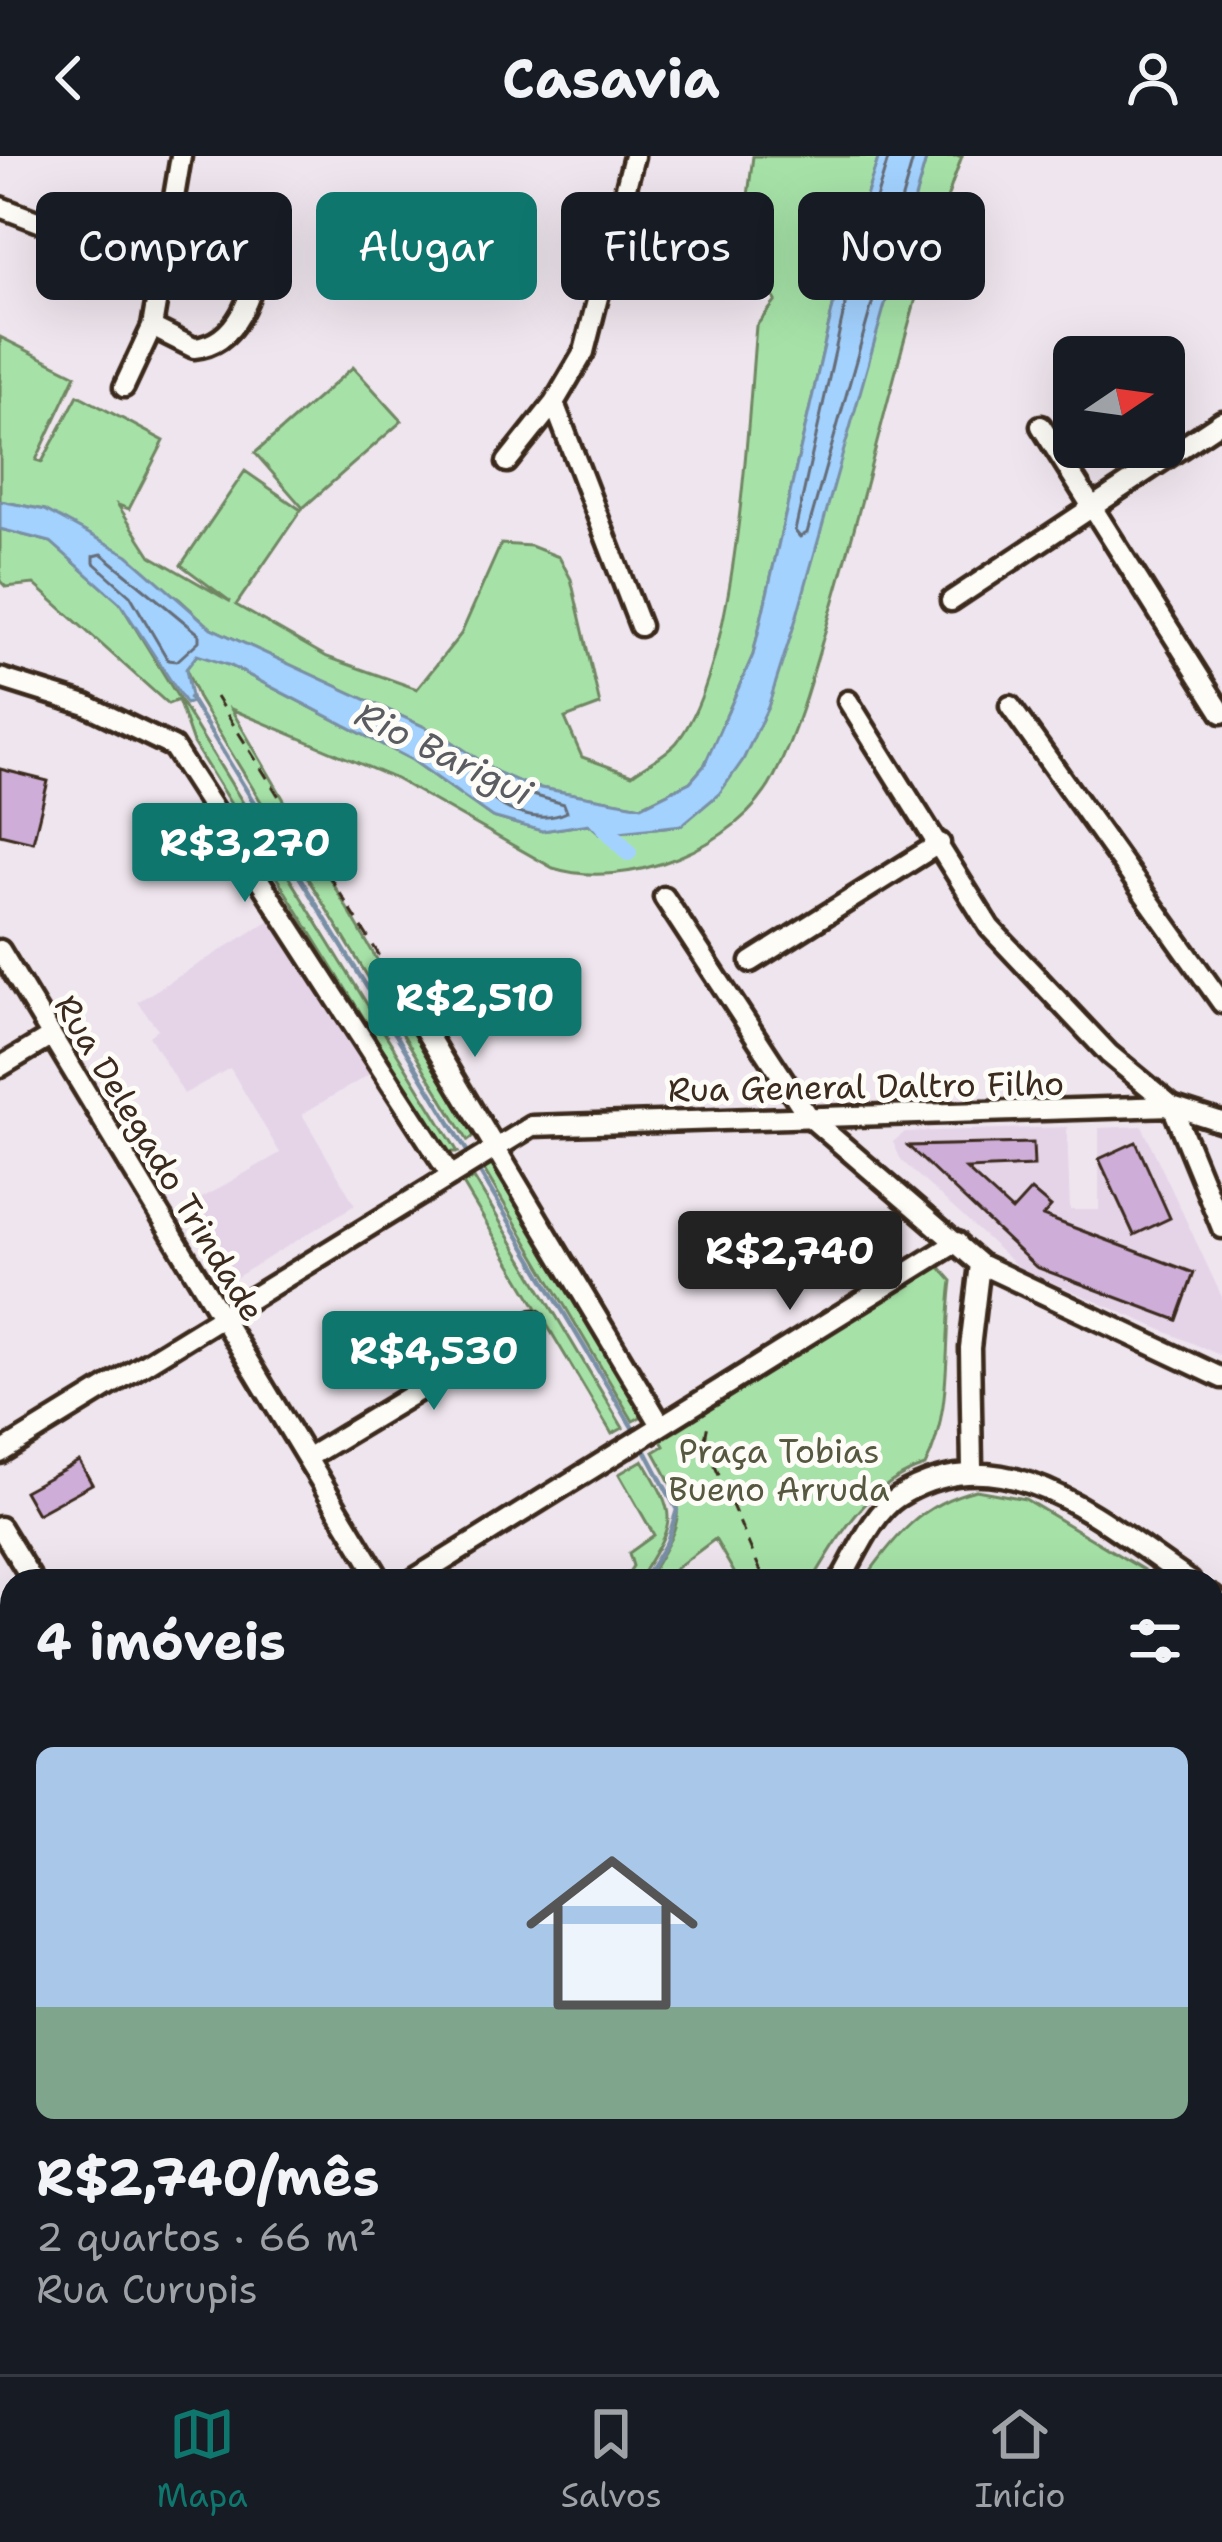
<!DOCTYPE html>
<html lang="pt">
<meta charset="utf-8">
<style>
body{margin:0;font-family:"Shantell Sans",sans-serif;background:#242831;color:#f1f3f6;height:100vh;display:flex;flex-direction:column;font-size:45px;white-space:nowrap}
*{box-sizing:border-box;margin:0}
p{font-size:39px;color:#9ea1a6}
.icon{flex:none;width:66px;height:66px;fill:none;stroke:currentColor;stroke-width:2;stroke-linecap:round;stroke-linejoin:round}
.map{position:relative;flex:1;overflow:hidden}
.side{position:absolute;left:0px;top:1413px;width:1224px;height:807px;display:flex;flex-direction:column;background:#171b24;border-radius:36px 36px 0 0;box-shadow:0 12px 48px #0002}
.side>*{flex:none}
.guide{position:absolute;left:36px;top:36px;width:1152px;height:108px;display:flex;gap:24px}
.needle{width:78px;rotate:77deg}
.fabs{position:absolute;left:1053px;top:180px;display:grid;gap:24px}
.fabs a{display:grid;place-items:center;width:132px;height:132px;border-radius:18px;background:#171b24;box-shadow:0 12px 48px #0002;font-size:60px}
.price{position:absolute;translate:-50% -102px;padding:0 27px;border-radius:12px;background:#0f766e;color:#fff;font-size:39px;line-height:78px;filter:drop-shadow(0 3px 6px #0008)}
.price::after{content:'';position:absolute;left:50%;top:72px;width:36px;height:27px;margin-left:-18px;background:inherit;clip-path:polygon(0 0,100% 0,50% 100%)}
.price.on{background:#222;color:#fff}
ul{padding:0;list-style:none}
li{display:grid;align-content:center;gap:24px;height:636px;padding:0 36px}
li+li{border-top:3px solid #363941}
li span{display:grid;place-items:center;height:372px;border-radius:18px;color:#555}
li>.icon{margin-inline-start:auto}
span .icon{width:216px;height:216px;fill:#fffc;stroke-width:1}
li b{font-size:51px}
h2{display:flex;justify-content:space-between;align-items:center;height:144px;padding:0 36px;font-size:51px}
.chip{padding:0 42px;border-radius:18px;background:#171b24;box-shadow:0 12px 48px #0002;font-size:42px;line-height:108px}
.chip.on{background:#0f766e;color:#fff}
header{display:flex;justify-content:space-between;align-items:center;height:156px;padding:0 36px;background:#171b24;font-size:54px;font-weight:700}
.menu{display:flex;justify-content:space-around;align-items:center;height:168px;border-top:3px solid #363941;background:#171b24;font-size:33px;color:#9ea1a6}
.menu a{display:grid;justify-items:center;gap:6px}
.menu .on{color:#0f766e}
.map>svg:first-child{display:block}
</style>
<header><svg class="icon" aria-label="back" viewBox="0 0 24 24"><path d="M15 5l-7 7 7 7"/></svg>Casavia<svg class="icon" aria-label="person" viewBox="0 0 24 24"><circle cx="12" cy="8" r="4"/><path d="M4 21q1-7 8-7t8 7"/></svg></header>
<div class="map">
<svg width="1222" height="2218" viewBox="0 0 1222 2218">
<rect width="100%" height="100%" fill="#efe5ee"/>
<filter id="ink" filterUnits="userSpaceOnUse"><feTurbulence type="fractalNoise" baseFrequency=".00833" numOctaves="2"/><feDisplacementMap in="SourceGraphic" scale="24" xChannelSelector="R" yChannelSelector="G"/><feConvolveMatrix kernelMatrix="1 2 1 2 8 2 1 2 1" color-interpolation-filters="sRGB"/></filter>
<g filter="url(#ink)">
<path fill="#e5d4e8" d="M283,756L377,914L302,958L355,1049L237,1121L229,1120L188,1050L280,997L230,912L184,938L149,880L158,873L137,846Z
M1142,970L1222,1141V1200L1019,1112L901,1004L893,986L905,976L1067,971L1070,1054H1099V972Z"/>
<path fill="#a6e2a8" stroke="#708663" stroke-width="3" d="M753,0H879L838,129L753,499L704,610L690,626L641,650L529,630L497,616L442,579L211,472L179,443L45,354L0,345V181L76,219L36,304L42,306L78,239L164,285L129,353L118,349L151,400L231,446L181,409L245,315L301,354L236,449L327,501L417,533L461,478L501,388L531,390L559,401L571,423L600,549L565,562L582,601L632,619C645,609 666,599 677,586C738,509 747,271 756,170L776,145L742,88Z
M927,0H962C908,147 877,298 833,448C816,505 801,568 774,621C738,692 626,735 553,712L394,622L231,553L478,977L468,985L199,544L186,513L197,498L231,510L412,604L492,661L542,675L589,668L601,678L682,669L768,551Z
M353,211L402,265L303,352L255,297Z
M0,373L51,386L120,447L458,996H447L193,587L178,544L168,548L34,428L6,431L0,425Z
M493,1006L644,1259L633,1265L483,1012Z
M474,1022L623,1272L612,1278L463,1028Z
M937,1108L952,1125C944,1184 953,1257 925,1310C869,1327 841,1377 812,1425H739L715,1383L659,1425H646C682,1364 690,1360 654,1296L664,1290L660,1283Z
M643,1304C680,1366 674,1364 638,1425H623L633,1410L629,1397L654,1379L619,1318Z
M976,1334L1025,1343L1162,1425H863C897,1379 920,1348 976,1334Z"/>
<path fill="#a3d2ff" stroke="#798fa5" stroke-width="3" d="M879,0H927L796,463L768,551L743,604L719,638L682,669L601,678L589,668L542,675L492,661L412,604L231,510L197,499L186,513L192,546L186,548L120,447L51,386L0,373V345L45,354L128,399L211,472L442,579L497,616L529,630L642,650L690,626L704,610L753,499L838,129Z"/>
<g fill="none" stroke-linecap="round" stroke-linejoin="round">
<path stroke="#656d78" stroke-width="3" d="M889,0L849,132L795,375L800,381L807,377L914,0
M102,398L199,478V485L177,505L168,504L130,439L94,407V400Z
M490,627L564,648L567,656C540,669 502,656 483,634Z"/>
<path stroke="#798fa5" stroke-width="4.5" d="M190,542L472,1003
M478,1013L635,1276
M641,1286L677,1354L667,1386L643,1425
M555,2208L560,2218"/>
<path stroke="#a3d2ff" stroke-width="18" d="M595,660L628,696"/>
</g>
<path fill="#ceaed9" stroke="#3b2a1e" stroke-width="3" d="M0,613L48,625L33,686L0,678Z
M1136,986L1170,1062L1134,1079L1099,1003Z
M1033,987L1034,1010L966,1013L1012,1055L1031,1034L1051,1051L1043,1060L1194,1117L1177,1164L1036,1111L908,990Z
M79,1305L92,1328L37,1358L24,1335Z"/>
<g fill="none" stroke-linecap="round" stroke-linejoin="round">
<g stroke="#3b2a1e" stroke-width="27">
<path id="minor" d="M0,51L84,83L165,97
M152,171L194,192C239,188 252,136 261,100
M124,231L152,171L181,0
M554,247L640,470
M1041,270L1222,557
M507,306L554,247L584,196L634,0
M951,445L1222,265
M0,522L86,549L173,591L451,1020
M848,545L990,772L1109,898L1172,950L1222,1072
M1010,550L1222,847
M664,741L807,959L980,1108L1222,1222
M0,794L381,1425
M751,806L940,687
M405,841L661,1269
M0,911L50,881
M0,1297L532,970L1172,950L1222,966
M307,1302L534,1165
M972,1313L970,1192L980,1108
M0,1371L33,1425
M411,1425L957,1086
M840,1425C856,1399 872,1358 898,1341C1006,1274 1103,1367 1190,1425
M1212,1440L1222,1448
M1212,1543L1222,1549
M1212,1637L1222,1670
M0,1678L12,1671
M1212,2017L1222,2021
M507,2208L513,2218
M921,2208L941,2218
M389,2218L406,2208"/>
</g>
<g stroke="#3b2a1e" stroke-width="30">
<path id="tertiary" d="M0,2069L12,2062"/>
</g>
<g stroke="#3b2a1e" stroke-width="33">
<path id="secondary" d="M0,1954L12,1973
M154,2208L160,2218"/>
</g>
<path stroke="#3b2a1e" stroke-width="3" stroke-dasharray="12 9" stroke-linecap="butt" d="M216,541L395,824
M691,1275L704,1285L765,1425
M705,1283L709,1263"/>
<use href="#minor" stroke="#fdfcf7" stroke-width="18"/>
<use href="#tertiary" stroke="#fdfcf7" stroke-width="21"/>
<use href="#secondary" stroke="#fdfcf7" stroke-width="24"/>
</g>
</g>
<g text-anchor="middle" stroke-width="10" stroke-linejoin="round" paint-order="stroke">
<g font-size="33" fill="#3b2a1e" stroke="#fdfcf7">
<text transform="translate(866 930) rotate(-1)" y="12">Rua General Daltro Filho</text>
<text transform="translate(160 1002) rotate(59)" y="12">Rua Delegado Trindade</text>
</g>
<g font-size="33" fill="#565840" stroke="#fdfcf7">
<text x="779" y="1307">Praça Tobias<tspan x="779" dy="38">Bueno Arruda</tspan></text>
</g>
<g font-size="36" font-style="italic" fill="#5a5c62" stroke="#fdfcf7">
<text transform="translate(444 597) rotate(26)" y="13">Rio Barigui</text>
</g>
</g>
</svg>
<div class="fabs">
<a><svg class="needle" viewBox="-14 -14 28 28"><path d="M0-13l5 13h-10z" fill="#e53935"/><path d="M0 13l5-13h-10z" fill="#9ea1a6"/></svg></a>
</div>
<b class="price" style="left:245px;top:749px">R$3,270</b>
<b class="price" style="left:475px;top:904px">R$2,510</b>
<b class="price on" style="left:790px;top:1157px">R$2,740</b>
<b class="price" style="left:434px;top:1257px">R$4,530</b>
<div class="guide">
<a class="chip">Comprar</a>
<a class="chip on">Alugar</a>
<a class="chip">Filtros</a>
<a class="chip">Novo</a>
</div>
<section class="side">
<h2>4 imóveis<svg class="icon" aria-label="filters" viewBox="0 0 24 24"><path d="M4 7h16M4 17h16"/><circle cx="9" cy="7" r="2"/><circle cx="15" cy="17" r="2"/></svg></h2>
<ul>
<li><span style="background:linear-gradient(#a9c7e8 70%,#7fa58c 0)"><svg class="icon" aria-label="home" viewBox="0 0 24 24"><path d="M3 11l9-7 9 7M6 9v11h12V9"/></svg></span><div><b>R$2,740/mês</b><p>2 quartos · 66 m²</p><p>Rua Curupis</p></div></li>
</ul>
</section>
</div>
<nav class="menu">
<a class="on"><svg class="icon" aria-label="map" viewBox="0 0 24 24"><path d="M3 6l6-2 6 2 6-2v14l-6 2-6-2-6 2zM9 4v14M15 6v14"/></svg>Mapa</a>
<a><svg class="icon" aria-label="saved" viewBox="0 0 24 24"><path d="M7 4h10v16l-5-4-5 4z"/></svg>Salvos</a>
<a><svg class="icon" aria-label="home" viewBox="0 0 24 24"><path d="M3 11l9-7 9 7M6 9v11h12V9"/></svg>Início</a>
</nav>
